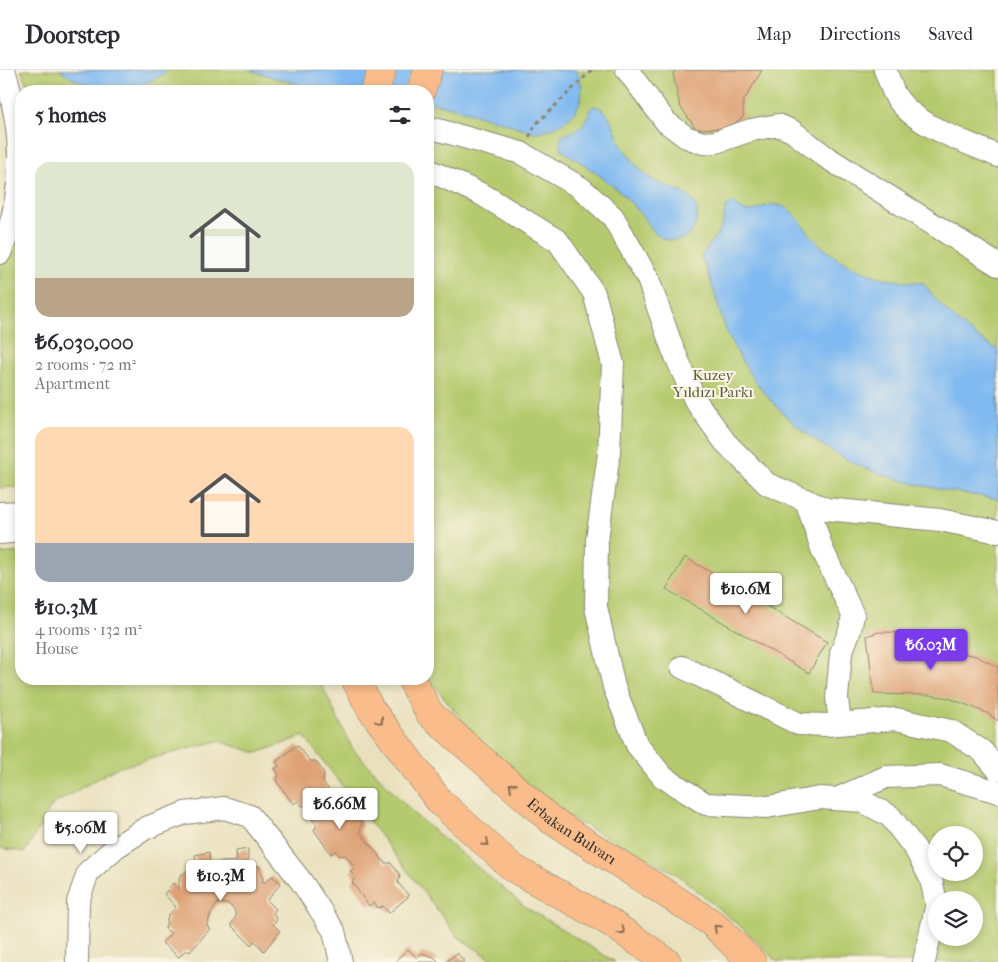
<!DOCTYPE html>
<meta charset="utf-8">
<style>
body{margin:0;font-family:"IM FELL French Canon",serif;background:#f7f7f7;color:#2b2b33;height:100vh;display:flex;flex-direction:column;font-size:19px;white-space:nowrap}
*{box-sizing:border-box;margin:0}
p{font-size:16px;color:#7c7c81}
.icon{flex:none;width:28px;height:28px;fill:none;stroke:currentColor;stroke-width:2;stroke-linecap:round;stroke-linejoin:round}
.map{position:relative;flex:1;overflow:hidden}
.drawer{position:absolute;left:15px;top:15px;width:419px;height:600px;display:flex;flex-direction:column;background:#fff;border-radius:20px;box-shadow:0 2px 8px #0003}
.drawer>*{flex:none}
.fabs{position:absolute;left:928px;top:756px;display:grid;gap:10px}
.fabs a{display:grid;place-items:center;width:55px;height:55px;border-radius:50%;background:#fff;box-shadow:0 2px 8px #0003;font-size:25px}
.price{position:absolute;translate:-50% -42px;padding:0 11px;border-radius:5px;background:#fff;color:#222;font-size:16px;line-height:32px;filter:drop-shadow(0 1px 2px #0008)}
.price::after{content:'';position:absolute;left:50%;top:30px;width:15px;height:11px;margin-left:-8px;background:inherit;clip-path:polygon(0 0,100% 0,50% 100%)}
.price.active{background:#7c3aed;color:#fff}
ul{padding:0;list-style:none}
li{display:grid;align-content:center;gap:10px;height:265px;padding:0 20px}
li span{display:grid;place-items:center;height:155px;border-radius:15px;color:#555}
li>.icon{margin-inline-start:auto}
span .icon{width:90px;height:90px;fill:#fffc;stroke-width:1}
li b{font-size:21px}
h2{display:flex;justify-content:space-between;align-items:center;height:60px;padding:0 20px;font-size:21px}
header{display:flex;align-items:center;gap:30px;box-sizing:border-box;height:70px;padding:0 25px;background:#fff;border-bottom:1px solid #e1e1e2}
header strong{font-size:24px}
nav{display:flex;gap:28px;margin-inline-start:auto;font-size:18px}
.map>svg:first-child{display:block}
</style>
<header>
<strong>Doorstep</strong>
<nav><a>Map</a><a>Directions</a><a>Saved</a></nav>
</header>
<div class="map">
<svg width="998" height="892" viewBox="0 0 998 892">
<rect width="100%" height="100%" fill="#fcf5e5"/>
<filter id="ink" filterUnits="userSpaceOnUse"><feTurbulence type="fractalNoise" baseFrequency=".02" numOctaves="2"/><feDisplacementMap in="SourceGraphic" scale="10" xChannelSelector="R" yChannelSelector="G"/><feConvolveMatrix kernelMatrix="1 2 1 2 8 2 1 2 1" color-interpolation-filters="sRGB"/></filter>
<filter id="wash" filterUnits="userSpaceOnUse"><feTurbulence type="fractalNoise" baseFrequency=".0096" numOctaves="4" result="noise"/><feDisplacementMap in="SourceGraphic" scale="20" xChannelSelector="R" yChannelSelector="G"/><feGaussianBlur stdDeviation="1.12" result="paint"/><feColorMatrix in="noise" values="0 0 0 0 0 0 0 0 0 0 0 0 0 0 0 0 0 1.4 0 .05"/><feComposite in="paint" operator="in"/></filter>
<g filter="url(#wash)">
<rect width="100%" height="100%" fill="#e9e1be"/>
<path fill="#b5ca6e" stroke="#707a4c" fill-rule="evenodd" d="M21,0H998V892H777L754,868L677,804L563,744L488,682L429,609L428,607V21H30ZM936,765H974V802H936ZM936,830H974V868H936Z
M13,162H21V417L0,418V193Z
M21,482V609H319L352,678L415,745L524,836L615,892H496L458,867L304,666L257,683L218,671L116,698L52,735L25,782L0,778V484Z"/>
<path fill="#80baf1" stroke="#56728e" d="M60,0H168C139,25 89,24 60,0Z
M249,0H576C594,32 567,59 535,62L448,36L428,33V21H340L304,16Z
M594,36C610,37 615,63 621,74C624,80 628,85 632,90C637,97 644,104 651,109C667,120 699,120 697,147C697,153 694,159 690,164C684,169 676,171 669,170C654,168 648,152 639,142C618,116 590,98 562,80L560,72L562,65C574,63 583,57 588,46C589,41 589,39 594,36Z
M733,132C737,135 740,140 745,141C757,145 770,126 789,140C800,148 807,163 817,172C845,200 885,212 923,213C945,242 966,262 998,280V429C955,422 905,415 865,398C807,373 760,329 732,273C718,245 715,215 701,187C706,179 721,160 723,152C726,141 722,139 733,132Z"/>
<g id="blocks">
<path fill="#dea175" d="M675,0H762L743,32V47L728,58L696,59L680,36L673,4Z
M685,487L827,572L809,603L666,519Z
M879,562L935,563L934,577L976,586L998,597V651L987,643L949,628L929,625L874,624L867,566Z
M297,675L310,691H316L324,703L323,712L347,741H353L362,753L360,762L385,793H391L400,805L398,813L409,826L389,843L383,836L378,838L374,832L369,836L352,812L355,807L350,801L355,798L351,792L345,785L340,786L336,781L331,784L314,760L317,755L312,749L317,746L314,742L308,735L302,736L298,731L293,734L276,710L279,705L275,699L279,696L276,692Z
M248,779V793L250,796H259L262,804L263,814L272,806L281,813L267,830L276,839L273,843L277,850L273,854L280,861L264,881L255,871L251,875L231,855L236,846L234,839L228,834L218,833L211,843L207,856L210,859L190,882L186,880L179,887L162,873L171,863L165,859L168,846L176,837L164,824L173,813L179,820V807L189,799H197L195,785L209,782L210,793L237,791L236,781Z
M408,879L417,888L422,883L434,887L439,892H394Z
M457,883L465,892H446Z"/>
</g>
</g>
<g filter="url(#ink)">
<use href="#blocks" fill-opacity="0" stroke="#8a8674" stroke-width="1"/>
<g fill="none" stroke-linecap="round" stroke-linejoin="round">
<g stroke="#8a8674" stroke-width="24">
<path id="minor" d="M627,0L666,52L686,67L703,73L716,72L751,60L778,55L792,61L826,87L998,195
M885,0C889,8 891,18 895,25C913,56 967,72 998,86
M428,57L521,83L581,118L613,147L648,209L672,277L695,330L725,372L767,414L826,439L940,450L998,462
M428,100L483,125L558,171L594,223L613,294L609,383L597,470L596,537L614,617L637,675L663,707L706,734L767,737L820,728L862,731L890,746L916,780L931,809L936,832
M0,183C26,124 23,60 4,0
M806,430L822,479L853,545L850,560L841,583L837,628L840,654
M0,443L21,442
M0,463L21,461
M682,597L799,654L827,655L896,649L951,661L982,681L998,700
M839,728L886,707L940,705L998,722
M77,892L78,832L88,802L116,777L146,758L185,743L224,738L250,746L301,811L334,861L341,892
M924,892L936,838"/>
</g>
<g stroke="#8a8674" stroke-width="29">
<g id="highway">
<path d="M375,21L382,0"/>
<path d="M421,21L428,0"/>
<path d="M355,609L370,638L440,732L513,798L608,851L667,892"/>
<path id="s1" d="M411,609L430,644L551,750L712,853L752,892"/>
</g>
</g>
<path stroke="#8a8674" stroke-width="3" stroke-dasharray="4 4" stroke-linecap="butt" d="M529,67L536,54L592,0"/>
<use href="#minor" stroke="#fff" stroke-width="22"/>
<use href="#highway" stroke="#f9bc8a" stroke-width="28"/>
</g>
<defs><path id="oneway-chevron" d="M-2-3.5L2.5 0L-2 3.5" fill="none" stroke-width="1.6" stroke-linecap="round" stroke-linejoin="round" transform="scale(1.25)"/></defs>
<g stroke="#886c56">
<use href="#oneway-chevron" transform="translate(380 651) rotate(53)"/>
<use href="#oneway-chevron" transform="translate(512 716) rotate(-139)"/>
<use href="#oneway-chevron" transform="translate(486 773) rotate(42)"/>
<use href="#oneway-chevron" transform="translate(717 858) rotate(-137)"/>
<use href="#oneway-chevron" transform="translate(622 861) rotate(35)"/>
</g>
</g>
<g text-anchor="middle" stroke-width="4" stroke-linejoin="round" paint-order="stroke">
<g font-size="15" fill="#545b3f" stroke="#fcf5e5">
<text x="713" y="310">Kuzey<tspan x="713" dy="17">Yıldızı Parkı</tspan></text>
</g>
<g font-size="15" fill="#2b2b2b" stroke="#fcf5e5">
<text dy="5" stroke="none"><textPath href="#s1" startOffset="224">Erbakan Bulvarı</textPath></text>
</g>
</g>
</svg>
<div class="fabs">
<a><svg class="icon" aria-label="locate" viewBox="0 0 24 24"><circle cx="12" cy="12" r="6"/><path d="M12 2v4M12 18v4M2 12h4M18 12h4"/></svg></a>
<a><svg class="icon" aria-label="layers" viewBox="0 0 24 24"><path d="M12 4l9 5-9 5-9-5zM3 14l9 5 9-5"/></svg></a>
</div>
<b class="price" style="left:746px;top:545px">₺10.6M</b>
<b class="price active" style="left:931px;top:601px">₺6.03M</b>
<b class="price" style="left:340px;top:760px">₺6.66M</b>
<b class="price" style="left:81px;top:784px">₺5.06M</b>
<b class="price" style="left:221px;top:832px">₺10.3M</b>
<section class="drawer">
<h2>5 homes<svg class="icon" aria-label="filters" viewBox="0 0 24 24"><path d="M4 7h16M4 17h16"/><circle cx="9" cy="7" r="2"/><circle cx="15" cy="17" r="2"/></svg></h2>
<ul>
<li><span style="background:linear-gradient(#dfe7d0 75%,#b9a48a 0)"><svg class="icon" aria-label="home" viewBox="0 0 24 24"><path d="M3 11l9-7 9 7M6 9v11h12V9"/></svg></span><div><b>₺6,030,000</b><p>2 rooms · 72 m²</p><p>Apartment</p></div></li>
<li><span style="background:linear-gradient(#ffd9b3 75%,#9aa5b1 0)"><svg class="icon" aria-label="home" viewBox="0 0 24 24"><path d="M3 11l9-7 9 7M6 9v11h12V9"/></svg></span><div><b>₺10.3M</b><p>4 rooms · 132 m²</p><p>House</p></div></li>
</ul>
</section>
</div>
